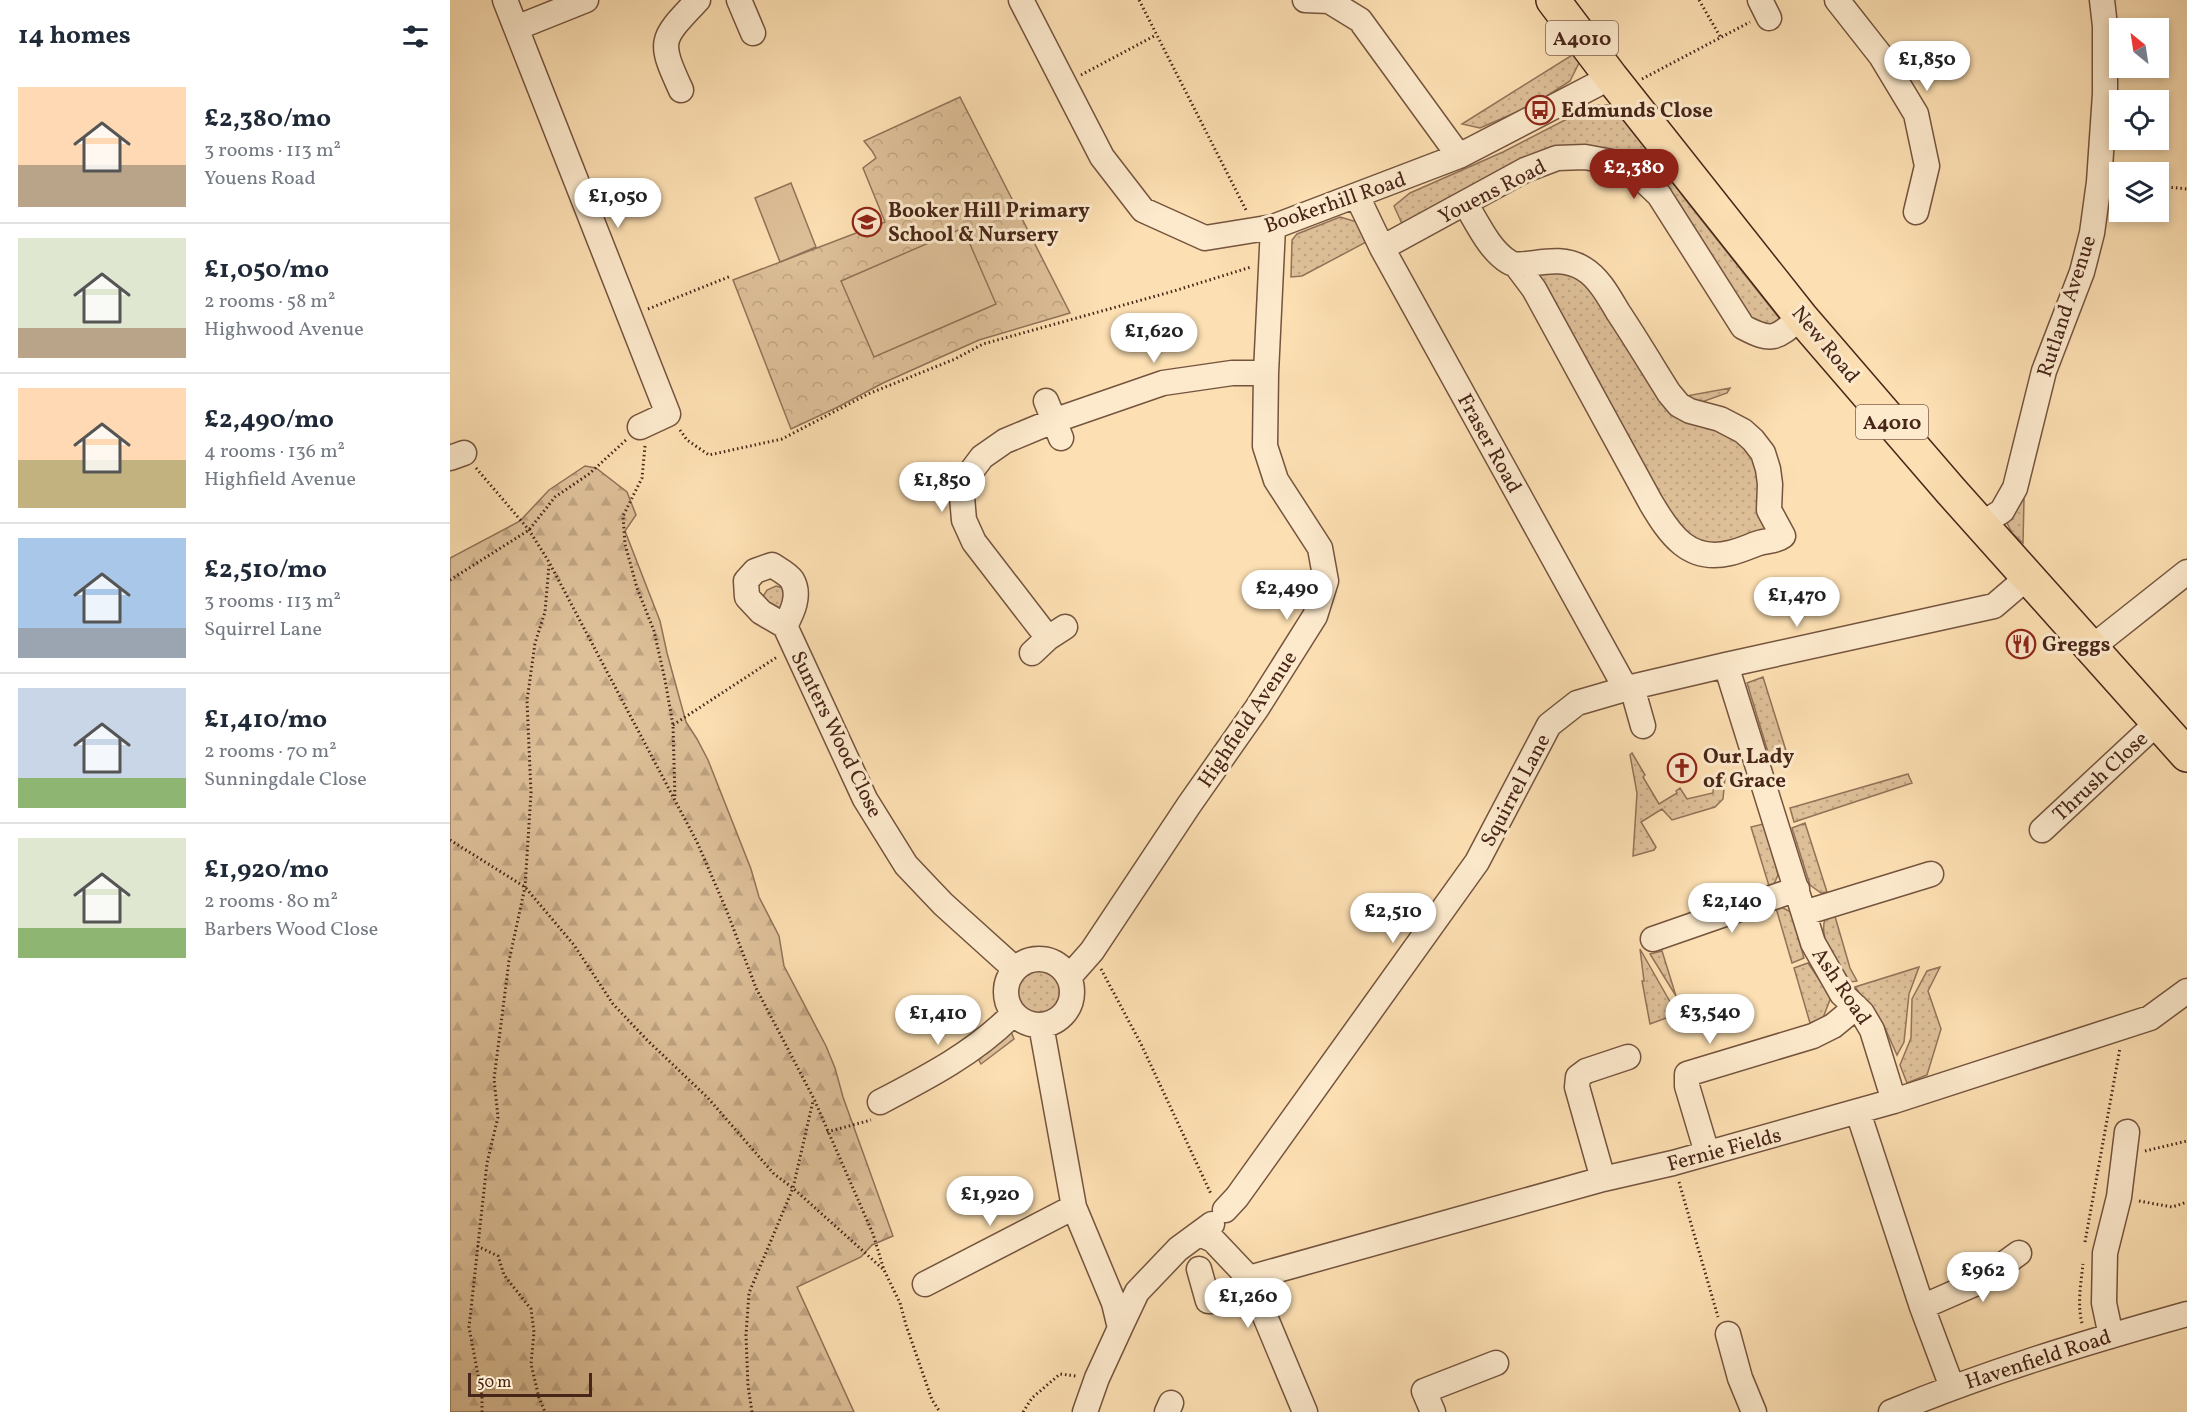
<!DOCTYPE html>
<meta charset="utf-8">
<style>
body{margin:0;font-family:Vollkorn,serif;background:#f2f2f3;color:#1f2937;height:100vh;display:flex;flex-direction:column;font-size:22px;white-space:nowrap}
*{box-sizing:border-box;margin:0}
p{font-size:20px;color:#747a83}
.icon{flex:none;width:33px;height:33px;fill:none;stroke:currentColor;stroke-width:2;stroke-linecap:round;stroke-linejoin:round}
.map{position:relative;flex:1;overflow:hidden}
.sheet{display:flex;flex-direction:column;background:#fff;width:450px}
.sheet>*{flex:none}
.needle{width:39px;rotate:330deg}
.controls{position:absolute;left:1659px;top:18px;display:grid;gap:12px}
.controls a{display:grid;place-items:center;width:60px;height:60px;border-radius:0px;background:#fff;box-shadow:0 3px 9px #0003;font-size:30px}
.scale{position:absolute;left:18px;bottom:15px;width:124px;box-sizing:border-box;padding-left:6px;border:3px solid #472518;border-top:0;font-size:16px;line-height:21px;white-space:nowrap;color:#472518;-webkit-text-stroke:4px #fdeacd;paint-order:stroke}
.price{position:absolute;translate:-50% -51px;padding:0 14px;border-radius:21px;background:#fff;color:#222;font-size:20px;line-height:39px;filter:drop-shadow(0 2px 3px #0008)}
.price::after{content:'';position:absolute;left:50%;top:36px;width:18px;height:14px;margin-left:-9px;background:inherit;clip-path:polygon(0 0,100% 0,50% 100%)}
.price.on{background:#8f2418;color:#fff}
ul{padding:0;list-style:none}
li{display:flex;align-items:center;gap:18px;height:150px;padding:0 18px}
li+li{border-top:2px solid #e0e1e3}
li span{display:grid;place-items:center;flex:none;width:168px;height:120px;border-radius:0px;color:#555}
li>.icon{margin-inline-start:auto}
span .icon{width:72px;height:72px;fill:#fffc;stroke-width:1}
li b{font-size:26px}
h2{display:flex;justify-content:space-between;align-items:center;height:72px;padding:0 18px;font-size:26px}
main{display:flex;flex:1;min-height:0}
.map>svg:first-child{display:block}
</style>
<main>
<section class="sheet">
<h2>14 homes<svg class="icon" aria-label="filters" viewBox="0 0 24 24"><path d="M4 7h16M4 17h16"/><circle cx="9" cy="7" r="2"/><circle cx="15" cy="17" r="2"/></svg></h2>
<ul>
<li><span style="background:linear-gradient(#ffd9b3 65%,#b9a48a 0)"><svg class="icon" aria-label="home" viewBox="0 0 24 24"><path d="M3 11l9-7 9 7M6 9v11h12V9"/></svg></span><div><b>£2,380/mo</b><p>3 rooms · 113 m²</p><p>Youens Road</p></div></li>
<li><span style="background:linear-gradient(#dfe7d0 75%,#b9a48a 0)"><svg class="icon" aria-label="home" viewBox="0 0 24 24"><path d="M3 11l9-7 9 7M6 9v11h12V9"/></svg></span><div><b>£1,050/mo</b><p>2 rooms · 58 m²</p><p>Highwood Avenue</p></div></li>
<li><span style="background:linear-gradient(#ffd9b3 60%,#c2b280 0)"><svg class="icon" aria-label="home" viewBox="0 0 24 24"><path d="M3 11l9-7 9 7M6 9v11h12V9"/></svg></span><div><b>£2,490/mo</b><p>4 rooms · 136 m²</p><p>Highfield Avenue</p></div></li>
<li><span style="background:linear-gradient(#a9c7e8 75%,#9aa5b1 0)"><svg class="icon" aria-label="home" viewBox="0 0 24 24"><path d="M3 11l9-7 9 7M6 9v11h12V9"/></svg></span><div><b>£2,510/mo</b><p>3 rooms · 113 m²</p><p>Squirrel Lane</p></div></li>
<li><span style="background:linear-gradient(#c9d6e8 75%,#8fb573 0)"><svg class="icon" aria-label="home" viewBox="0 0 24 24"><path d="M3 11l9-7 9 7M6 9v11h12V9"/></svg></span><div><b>£1,410/mo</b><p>2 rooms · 70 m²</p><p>Sunningdale Close</p></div></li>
<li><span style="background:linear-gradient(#dfe7d0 75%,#8fb573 0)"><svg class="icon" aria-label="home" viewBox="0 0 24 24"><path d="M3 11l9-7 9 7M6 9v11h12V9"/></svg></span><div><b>£1,920/mo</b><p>2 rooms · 80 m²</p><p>Barbers Wood Close</p></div></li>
</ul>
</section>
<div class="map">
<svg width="1737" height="1412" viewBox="0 0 1737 1412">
<defs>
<pattern id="grass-dots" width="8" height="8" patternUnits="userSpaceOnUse" patternTransform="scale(1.5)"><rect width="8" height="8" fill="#ddbf98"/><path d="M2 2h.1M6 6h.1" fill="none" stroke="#bfa482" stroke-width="1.8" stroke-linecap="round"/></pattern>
<pattern id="forest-firs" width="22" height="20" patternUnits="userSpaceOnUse" patternTransform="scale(1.5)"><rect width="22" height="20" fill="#ddbf98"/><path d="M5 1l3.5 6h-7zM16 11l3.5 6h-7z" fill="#bfa482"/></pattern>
<pattern id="park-crowns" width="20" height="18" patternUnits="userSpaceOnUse" patternTransform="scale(1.5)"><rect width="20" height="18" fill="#ddbf98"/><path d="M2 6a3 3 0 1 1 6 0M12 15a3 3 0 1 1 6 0" fill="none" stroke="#bfa482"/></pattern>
</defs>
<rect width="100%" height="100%" fill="#fcdfb2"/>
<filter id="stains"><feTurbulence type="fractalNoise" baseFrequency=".00333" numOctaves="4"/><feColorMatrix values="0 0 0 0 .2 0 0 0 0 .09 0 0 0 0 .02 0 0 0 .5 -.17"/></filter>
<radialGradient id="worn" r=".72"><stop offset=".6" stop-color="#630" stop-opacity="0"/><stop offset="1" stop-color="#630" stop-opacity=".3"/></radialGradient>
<path fill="url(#grass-dots)" stroke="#927258" stroke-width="1.5" d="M1127,52L1131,59L1120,81L1083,105L1030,128L1012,124Z
M1144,105H1167L1235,199L1333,323L1329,328L1303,323L1229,203L1213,183L1143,147L954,228L944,206L960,193L1053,152Z
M890,217L914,224L920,240L852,276L841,277L842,240L847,234Z
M1120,260L1228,400L1303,435L1329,530L1269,548L1235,535L1219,510L1083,268Z
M1280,388L1277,393L1249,403L1236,396Z
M1574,499L1573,543L1562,533L1557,523L1559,515Z
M326,586L336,589L333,614L312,598L317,590Z
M1313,677L1338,757L1321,762L1297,683Z
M1182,753L1195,775L1193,777L1209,804L1227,793L1226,791L1230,788L1237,799L1263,793L1264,776L1275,777L1273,799L1265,807L1222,820L1212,809L1191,822L1206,847L1204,850L1183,856L1187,793L1180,755Z
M1458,774L1462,783L1344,822L1340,808Z
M1355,823L1377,892L1371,893L1360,885L1342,828Z
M1313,824L1318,833L1328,875L1324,884L1319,886L1301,827Z
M1329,906L1341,912L1354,958L1342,963L1326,908Z
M1384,913L1400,968L1407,981L1401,982C1388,965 1368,940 1375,919Z
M1190,949L1227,1014L1200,1024L1192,981H1194Z
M1212,951L1226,996L1200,954Z
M1358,963L1381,997L1373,1018L1360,1023L1344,968Z
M565 990a26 26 0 1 1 52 0a26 26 0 1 1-52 0Z
M1469,967L1459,994L1454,1042L1447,1055L1434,1026L1405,987Z
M1490,967L1478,991L1491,1029L1477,1075L1457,1083L1450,1065L1461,1038L1462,999L1477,971Z
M560,1029L564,1039L531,1064L526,1055Z"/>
<path fill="url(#forest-firs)" stroke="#927258" stroke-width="1.5" d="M135,466L146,468L177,492L186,515L175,531L210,621L217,653L236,722L247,739L258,760L301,869L309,897L329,936L334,966L376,1046L385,1068L393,1097L443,1236L422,1245L411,1257L347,1287L404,1412H0V558L70,521L99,490Z"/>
<path fill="url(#park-crowns)" stroke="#927258" stroke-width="1.5" d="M510,97L620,313L529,340L433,383L388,407L341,429L283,280L435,222L413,168L426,158L422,151L414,141Z"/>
<path fill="#ddbf98" stroke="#927258" stroke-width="1.5" d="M341,183L366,247L330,262L305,198Z
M513,228L546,304L424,357L391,281Z"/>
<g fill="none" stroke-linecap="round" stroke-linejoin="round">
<g stroke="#74543e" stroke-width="27">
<path id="minor" d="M55,0L218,414L190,427
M289,0L303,33
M571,0L652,157L693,210L755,238L823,227L1009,156L1161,77
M855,0L879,1L910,20L1009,156
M1310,0L1319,18
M1387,0L1431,56L1466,114L1477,166L1466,212
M66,28L136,0
M231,90C208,40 210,40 248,0
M907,196L932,248L1176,689
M1015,203C1027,222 1039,250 1059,262C1073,271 1106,251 1134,269C1149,278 1159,297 1168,312C1186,339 1202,366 1219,393L1229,405L1240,411L1270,419L1293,431L1303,440L1313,453L1318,469L1320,484L1319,510L1333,536C1325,542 1316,540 1306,544C1298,547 1289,551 1280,553C1239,563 1220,535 1201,503L1084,289L1066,265
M932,248L1075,170L1107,158L1135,157L1162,162L1188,175L1209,195L1293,327C1323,343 1327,338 1351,317
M596,401L611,438
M0,458L14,453
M1532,524L1552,511L1565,488L1594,371L1632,272L1642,233L1649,182L1655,94V26L1652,0
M335,626C342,613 351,595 342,580C338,574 328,569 322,565L305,571L296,581L297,597L311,612L335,626L415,799L456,865L493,904L565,969
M598,638L524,542L514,520L512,497L517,477L532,457L555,441L603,421L713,383L782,373H816
M1641,648L1737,572
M582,653L598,638L615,627
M1276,665L1363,943L1392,994L1412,1013L1422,1030L1444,1101
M1182,687L1193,726
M1592,830L1708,722
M1354,913L1481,874
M1203,939L1347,889
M556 992a33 33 0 1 1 66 0a33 33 0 1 1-66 0Z
M619,977L642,951L739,805L807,708L865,616L876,581L870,548L826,480L815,446L816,373L823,227
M591,1025L624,1207L664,1303L670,1328L647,1378L635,1412
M430,1102C478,1077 526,1052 563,1014
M1408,1112L1472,1307L1502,1387
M1257,1153L1237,1086V1074L1363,1036L1383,1026L1406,1007
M1153,1179L1127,1087L1128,1077L1136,1071L1178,1057
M775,1210L787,1197L1027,862L1099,725L1127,703L1182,687L1276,665L1544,606L1579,576
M750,1234L763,1240L799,1278L855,1412
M749,1269L758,1301H770L804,1289
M799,1278L1153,1179L1223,1163L1444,1101L1700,1018L1737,991
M475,1284L624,1207
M1472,1307L1529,1282L1569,1253
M670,1328L687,1292L728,1249L762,1224
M1278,1334L1290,1378L1304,1412
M1661,1336L1654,1303L1655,1253L1669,1197L1677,1132
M717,1412L721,1403
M983,1412L974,1391L1046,1363
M1441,1412C1537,1372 1637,1342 1737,1314"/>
</g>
<g stroke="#472518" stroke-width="36">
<path id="highway" d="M1103,0L1161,77L1351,317L1501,491L1737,755"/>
</g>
<path stroke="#472518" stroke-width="3" stroke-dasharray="1.5 3" stroke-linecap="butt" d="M689,0L797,212
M1249,0L1271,38
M631,75L706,35
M1192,79L1300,22
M1708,186L1737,189
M198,309L281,276
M230,430L237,440L259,455L332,439L418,394L505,359L533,344L724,291L801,267
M195,446L192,478L173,516L175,544L187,588L204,631L215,680L223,725L225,799
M26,468L79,530L99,562L247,842L276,909L306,988L364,1099L423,1234L434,1270L450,1303L456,1325L482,1400L490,1412
M0,580L79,530L105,497L139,474L176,440
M223,725L327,657
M0,840L75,887L124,945L163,1004L197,1040L258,1098L324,1174L343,1188L433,1269
M651,969L691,1044L761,1194
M377,1132L421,1120
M1695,1151L1737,1141
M1229,1182L1268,1317
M1689,1201L1722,1207L1737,1202
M1635,1242L1670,1048
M27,1246L48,1256L54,1275L81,1309L84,1332L81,1364L89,1398L95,1412
M1632,1323C1627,1304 1631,1283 1633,1264
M32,1412V1396L19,1327L37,1163L48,1117L44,1079L59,961L75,887L81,793L77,701L85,643L95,612L99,565
M302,1412L298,1386L296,1335L299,1293L343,1188L363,1101
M573,1412L582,1398L610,1374L626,1376"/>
<use href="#minor" stroke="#fdeacd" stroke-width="24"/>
<use href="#highway" stroke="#fcdfb2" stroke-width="33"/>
</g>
<defs>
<g id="bus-ring" transform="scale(1.5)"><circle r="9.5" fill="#fdeacd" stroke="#8f2418" stroke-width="1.5"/><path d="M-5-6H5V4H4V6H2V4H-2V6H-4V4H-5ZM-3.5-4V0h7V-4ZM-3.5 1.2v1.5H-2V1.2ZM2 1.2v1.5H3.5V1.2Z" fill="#8f2418"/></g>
<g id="school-ring" transform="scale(1.5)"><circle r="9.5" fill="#fdeacd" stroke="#8f2418" stroke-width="1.5"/><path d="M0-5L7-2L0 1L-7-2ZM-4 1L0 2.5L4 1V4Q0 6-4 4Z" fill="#8f2418"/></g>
<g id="restaurant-ring" transform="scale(1.5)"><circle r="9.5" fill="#fdeacd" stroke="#8f2418" stroke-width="1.5"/><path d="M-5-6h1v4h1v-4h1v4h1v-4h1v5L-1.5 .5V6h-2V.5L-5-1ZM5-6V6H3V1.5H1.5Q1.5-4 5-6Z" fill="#8f2418"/></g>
<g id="church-ring" transform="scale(1.5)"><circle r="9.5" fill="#fdeacd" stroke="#8f2418" stroke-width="1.5"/><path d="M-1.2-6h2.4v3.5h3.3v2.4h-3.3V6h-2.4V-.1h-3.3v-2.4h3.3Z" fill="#8f2418"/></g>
</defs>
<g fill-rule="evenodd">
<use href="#bus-ring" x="1090" y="110"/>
<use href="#school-ring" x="417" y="222"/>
<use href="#restaurant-ring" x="1571" y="644"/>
<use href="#church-ring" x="1232" y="768"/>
</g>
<g text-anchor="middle" stroke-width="6" stroke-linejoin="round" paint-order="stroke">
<g fill="#fdeacd" stroke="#7e604e" stroke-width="1.5">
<rect x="1096" y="21" width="72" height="34" rx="4.5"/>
<rect x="1406" y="405" width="72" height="34" rx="4.5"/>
</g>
<g font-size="20" font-weight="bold" fill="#472518">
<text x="1132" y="45">A4010</text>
<text x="1442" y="429">A4010</text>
</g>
<g font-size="21" font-weight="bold" fill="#472518" stroke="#fdeacd" text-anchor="start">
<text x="1111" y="117">Edmunds Close</text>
<text x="438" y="217">Booker Hill Primary<tspan x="438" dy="24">School &amp; Nursery</tspan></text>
<text x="1592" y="651">Greggs</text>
<text x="1253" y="763">Our Lady<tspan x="1253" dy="24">of Grace</tspan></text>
</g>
<g font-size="21" fill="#472518" stroke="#fdeacd">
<text transform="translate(1042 191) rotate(-27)" y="7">Youens Road</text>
<text transform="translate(885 202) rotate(-19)" y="7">Bookerhill Road</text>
<text transform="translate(1616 306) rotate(-72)" y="7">Rutland Avenue</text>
<text transform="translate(1376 344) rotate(50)" y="7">New Road</text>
<text transform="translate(1040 443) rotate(61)" y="7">Fraser Road</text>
<text transform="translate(797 719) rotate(-56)" y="7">Highfield Avenue</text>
<text transform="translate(387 734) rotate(64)" y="7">Sunters Wood Close</text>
<text transform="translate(1650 776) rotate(-43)" y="7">Thrush Close</text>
<text transform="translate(1065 790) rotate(-62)" y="7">Squirrel Lane</text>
<text transform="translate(1392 986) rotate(56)" y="7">Ash Road</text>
<text transform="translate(1274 1149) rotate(-15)" y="7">Fernie Fields</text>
<text transform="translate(1588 1359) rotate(-18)" y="7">Havenfield Road</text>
</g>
</g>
<rect width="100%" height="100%" filter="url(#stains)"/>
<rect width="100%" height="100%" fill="url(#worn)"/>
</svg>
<div class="controls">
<a><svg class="needle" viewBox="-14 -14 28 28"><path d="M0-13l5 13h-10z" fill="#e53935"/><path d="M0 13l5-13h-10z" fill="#747a83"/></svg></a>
<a><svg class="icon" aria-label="locate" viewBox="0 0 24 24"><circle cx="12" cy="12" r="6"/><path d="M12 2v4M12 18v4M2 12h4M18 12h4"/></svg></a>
<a><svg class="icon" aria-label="layers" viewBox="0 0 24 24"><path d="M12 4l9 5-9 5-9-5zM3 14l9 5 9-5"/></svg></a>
</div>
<div class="scale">50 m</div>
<b class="price" style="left:1477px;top:92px">£1,850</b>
<b class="price on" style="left:1184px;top:200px">£2,380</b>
<b class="price" style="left:168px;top:229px">£1,050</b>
<b class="price" style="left:704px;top:364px">£1,620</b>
<b class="price" style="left:492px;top:513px">£1,850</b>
<b class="price" style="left:837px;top:621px">£2,490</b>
<b class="price" style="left:1347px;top:628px">£1,470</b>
<b class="price" style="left:1282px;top:934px">£2,140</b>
<b class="price" style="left:943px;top:944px">£2,510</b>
<b class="price" style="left:1260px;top:1045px">£3,540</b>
<b class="price" style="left:488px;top:1046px">£1,410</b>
<b class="price" style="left:540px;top:1227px">£1,920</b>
<b class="price" style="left:1533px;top:1303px">£962</b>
<b class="price" style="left:798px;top:1329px">£1,260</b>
</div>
</main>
